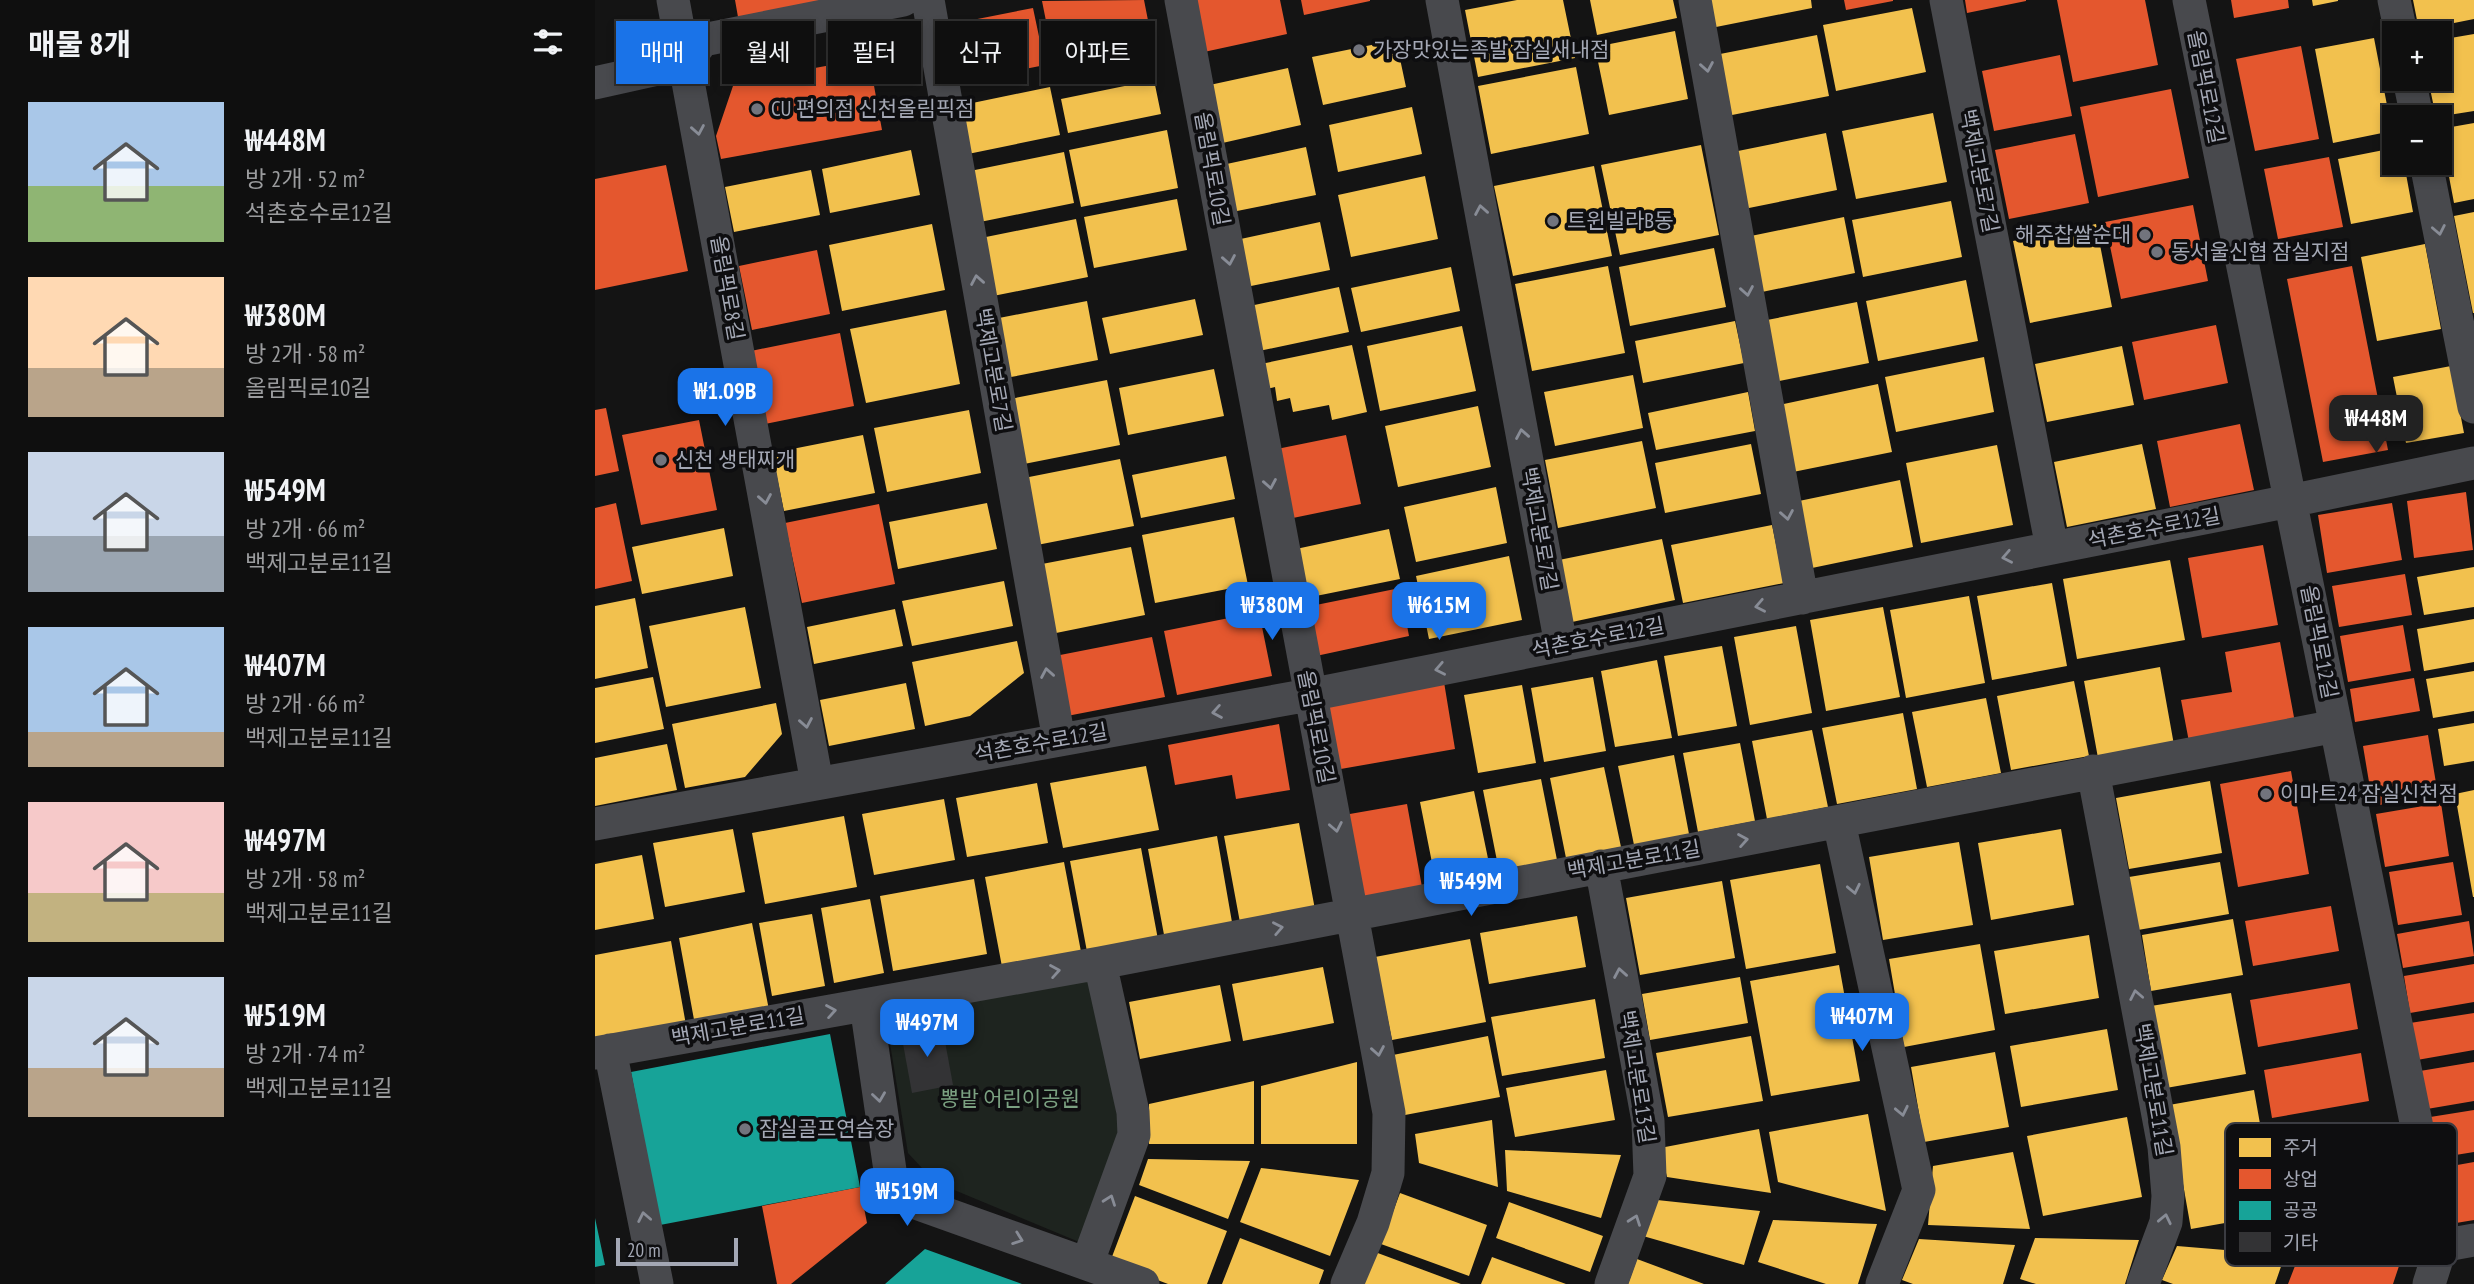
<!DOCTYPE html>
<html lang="ko">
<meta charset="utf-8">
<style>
body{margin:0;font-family:"PT Sans Narrow","Noto Sans KR",sans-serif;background:#181818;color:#f1f3f6;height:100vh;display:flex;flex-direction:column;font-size:26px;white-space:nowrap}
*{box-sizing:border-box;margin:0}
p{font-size:23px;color:#9b9c9e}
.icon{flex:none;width:38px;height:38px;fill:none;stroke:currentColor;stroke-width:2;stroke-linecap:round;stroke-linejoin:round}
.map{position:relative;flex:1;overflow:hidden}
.details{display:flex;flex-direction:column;background:#0f0f0f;width:595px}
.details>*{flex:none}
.guide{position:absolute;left:21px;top:21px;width:665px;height:63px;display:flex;gap:14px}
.tools{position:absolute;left:1787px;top:21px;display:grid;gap:14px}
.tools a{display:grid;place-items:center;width:70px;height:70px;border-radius:0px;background:#0f0f0f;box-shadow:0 4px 10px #0003,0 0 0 2px #2f2f2f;font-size:35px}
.scale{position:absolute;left:21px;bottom:18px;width:122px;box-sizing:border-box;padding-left:7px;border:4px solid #a4a8b5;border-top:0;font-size:19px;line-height:24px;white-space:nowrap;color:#a4a8b5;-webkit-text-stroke:5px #0e0e10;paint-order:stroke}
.price{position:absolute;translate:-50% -60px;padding:0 16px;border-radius:14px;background:#1a73e8;color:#fff;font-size:23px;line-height:46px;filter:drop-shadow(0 2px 4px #0008)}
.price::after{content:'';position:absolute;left:50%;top:42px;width:21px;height:16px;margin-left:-10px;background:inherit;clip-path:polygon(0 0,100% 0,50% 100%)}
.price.active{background:#222;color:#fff}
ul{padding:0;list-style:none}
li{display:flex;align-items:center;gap:21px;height:175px;padding:0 28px}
li span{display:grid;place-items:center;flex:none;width:196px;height:140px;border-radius:0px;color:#555}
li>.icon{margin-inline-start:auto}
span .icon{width:84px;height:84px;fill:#fffc;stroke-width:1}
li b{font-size:30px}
h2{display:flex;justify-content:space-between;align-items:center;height:84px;padding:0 28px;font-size:30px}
.chip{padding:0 24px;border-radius:0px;background:#0f0f0f;box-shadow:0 4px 10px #0003,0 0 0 2px #2f2f2f;font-size:24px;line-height:63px}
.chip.active{background:#1a73e8;color:#fff}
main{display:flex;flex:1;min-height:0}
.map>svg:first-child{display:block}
</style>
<main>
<section class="details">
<h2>매물 8개<svg class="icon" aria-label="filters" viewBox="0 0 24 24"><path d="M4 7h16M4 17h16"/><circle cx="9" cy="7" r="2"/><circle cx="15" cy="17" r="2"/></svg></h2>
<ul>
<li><span style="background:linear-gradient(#a9c7e8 60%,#8fb573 0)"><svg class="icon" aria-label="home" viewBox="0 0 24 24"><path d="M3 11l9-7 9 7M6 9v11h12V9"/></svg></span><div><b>₩448M</b><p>방 2개 · 52 m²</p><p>석촌호수로12길</p></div></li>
<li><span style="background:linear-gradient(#ffd9b3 65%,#b9a48a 0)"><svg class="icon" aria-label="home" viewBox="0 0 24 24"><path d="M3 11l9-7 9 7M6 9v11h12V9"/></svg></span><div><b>₩380M</b><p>방 2개 · 58 m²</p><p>올림픽로10길</p></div></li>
<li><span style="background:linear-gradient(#c9d6e8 60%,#9aa5b1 0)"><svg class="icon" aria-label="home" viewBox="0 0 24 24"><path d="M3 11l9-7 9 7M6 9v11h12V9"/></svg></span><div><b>₩549M</b><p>방 2개 · 66 m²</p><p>백제고분로11길</p></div></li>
<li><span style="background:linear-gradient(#a9c7e8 75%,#b9a48a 0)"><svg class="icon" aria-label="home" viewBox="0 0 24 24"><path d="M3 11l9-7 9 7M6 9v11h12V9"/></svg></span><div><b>₩407M</b><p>방 2개 · 66 m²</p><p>백제고분로11길</p></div></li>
<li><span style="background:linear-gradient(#f6c9c9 65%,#c2b280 0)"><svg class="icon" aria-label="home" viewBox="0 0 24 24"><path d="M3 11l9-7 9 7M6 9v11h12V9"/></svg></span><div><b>₩497M</b><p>방 2개 · 58 m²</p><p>백제고분로11길</p></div></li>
<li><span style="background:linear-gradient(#c9d6e8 65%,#b9a48a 0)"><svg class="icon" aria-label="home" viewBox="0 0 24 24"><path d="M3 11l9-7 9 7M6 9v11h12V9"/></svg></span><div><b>₩519M</b><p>방 2개 · 74 m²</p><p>백제고분로11길</p></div></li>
</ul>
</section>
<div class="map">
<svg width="1879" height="1284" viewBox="0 0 1879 1284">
<rect width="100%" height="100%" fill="#141414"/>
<path fill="#1e241f" d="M496,976L530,1126L489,1244L340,1182L313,1153L290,1013Z"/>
<path fill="#f2c14e" d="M922,0H968L980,58L883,77L870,10Z
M995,0H1078L1082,18L1002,35Z
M1110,0H1216L1217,8L1116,28Z
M1717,0H1743V1L1718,6Z
M1818,0H1879V19L1824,30Z
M1317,8L1331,72L1241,91L1228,25Z
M1080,31L1093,99L1014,115L1000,47Z
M1879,34V111L1841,117L1833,79H1844V40Z
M1222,35L1234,96L1132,116L1120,55Z
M1779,38L1797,131L1738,143L1720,49Z
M801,40L811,87L728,105L717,57Z
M981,67L994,134L896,154L883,86Z
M693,68L706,125L623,144L610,86Z
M559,80L566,114L473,133L466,99Z
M455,87L465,135L373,154L363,106Z
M817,107L827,154L743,172L734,125Z
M1338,113L1352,182L1261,199L1247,131Z
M1879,123V199L1859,203L1845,129Z
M572,130L583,188L486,207L474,150Z
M1231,133L1242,190L1149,209L1138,152Z
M1106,145L1124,235L1025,255L1006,165Z
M711,147L721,195L637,212L627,165Z
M1799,148V163H1809L1818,212L1756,224L1743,159Z
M316,150L325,195L235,213L227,169Z
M469,152L479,203L385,222L375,171Z
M999,166L1017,256L918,276L899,186Z
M216,170L225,215L139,232L130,187Z
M830,176L843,239L756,257L743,195Z
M582,199L592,250L499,268L489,217Z
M1356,201L1367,257L1268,277L1257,220Z
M1879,212V313H1878L1859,216Z
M1249,217L1260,273L1162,293L1151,237Z
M481,219L493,277L398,296L386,238Z
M725,222L735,270L651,287L641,240Z
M337,224L350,290L247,311L234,245Z
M1501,224L1517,307L1435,323L1418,241Z
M1830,244L1846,329L1782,341L1766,257Z
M1119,248L1131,307L1035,326L1024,267Z
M1013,266L1030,353L937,371L920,284Z
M856,267L865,311L766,332L756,288Z
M1371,280L1383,341L1283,361L1271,301Z
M744,287L754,332L659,352L650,307Z
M600,299L608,335L515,354L507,318Z
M492,301L503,360L416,377L404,318Z
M1262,302L1274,363L1179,382L1167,321Z
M351,310L365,384L271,403L255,329Z
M1140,321L1149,363L1048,383L1040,341Z
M867,326L881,391L785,411L772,346Z
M757,345L772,412L737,420L734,405L698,412L695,398L682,401L680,387L667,390L661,365Z
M1527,346L1539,405L1452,422L1440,364Z
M1389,357L1399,412L1301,432L1290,377Z
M1856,366L1869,433L1811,443L1798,377Z
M619,369L629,416L533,435L524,388Z
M1038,375L1048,428L960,446L949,392Z
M512,380L525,445L429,464L415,399Z
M1283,384L1297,452L1198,472L1184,405Z
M1153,392L1160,431L1061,450L1053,413Z
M883,406L896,467L803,487L790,426Z
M374,410L386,473L292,492L279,428Z
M268,435L280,493L189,511L177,453Z
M1047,441L1061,508L963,528L950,460Z
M1156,444L1166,494L1070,513L1060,463Z
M1547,444L1561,509L1472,527L1459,462Z
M1402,445L1418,525L1326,543L1311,463Z
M631,456L640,499L546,518L537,475Z
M525,459L539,526L442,545L429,478Z
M1305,480L1318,547L1217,568L1204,501Z
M901,487L912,543L821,562L809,507Z
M392,503L402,549L303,569L294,522Z
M639,517L653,585L560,603L547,535Z
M1177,525L1189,583L1088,603L1076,545Z
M129,528L138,576L47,594L37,547Z
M794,529L805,579L711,598L701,549Z
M1067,539L1080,600L977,622L964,560Z
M536,547L550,615L461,633L447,564Z
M914,556L927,620L834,639L821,576Z
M1575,560L1590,640L1482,659L1468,579Z
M1879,567V607L1829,615L1822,577Z
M409,581L418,626L317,646L307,601Z
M1457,583L1472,666L1397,680L1382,596Z
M1374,596L1390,683L1311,698L1295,610Z
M40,598L53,668L0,679V606Z
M150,607L166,688L71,707L54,626Z
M1288,607L1305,697L1231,711L1215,620Z
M300,609L308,646L219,664L212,627Z
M1879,619V662L1829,671L1822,629Z
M1201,626L1217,713L1155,725L1139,637Z
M422,641L429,673L375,716L330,726L317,662Z
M1127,646L1142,726L1083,736L1069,656Z
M1062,660L1077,738L1020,747L1006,671Z
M1565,667L1579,745L1503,758L1489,681Z
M1879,671V711L1838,718L1831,679Z
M58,677L69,729L0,743V688Z
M998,677L1011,751L949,762L936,688Z
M1479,681L1494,756L1416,770L1402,696Z
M311,683L320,729L234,746L225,700Z
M927,685L941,763L883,773L869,695Z
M1391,698L1406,773L1332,787L1317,712Z
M181,703L187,734L150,777L90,788L77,724Z
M1308,713L1322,789L1242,804L1227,728Z
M1879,723V761L1849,766L1843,729Z
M1217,730L1233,807L1172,819L1157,741Z
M1145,743L1160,821L1103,832L1088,753Z
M72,744L82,790L0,806V758Z
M1079,755L1094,834L1039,845L1023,766Z
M551,766L564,830L468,848L455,783Z
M1009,767L1026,847L971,858L955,778Z
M946,779L962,860L904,871L888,790Z
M1615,781L1627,853L1534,869L1521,798Z
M442,783L453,843L372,857L361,798Z
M1879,790V897H1878L1860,794Z
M879,791L896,873L841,883L825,802Z
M349,799L360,860L279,875L267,814Z
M249,816L262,887L170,904L157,833Z
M704,823L721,915L646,928L629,836Z
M138,829L150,892L70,907L58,843Z
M1466,829L1479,905L1396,920L1383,843Z
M622,836L638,928L570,940L553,849Z
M1364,842L1378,925L1288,940L1274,857Z
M546,848L564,945L493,957L475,861Z
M47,855L59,919L0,930V864Z
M469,862L487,957L408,972L390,877Z
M1625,862L1634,914L1543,930L1534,877Z
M1225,864L1241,953L1151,969L1135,880Z
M379,879L392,954L298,971L285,896Z
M1127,881L1140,958L1045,975L1031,898Z
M275,899L289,973L239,983L226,908Z
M217,914L230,986L177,996L164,923Z
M982,916L991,967L894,984L885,933Z
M1638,919L1648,975L1556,991L1547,935Z
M157,923L174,1010L100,1025L84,938Z
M1494,935L1504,998L1410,1014L1399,951Z
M875,939L891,1022L797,1040L780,957Z
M76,941L91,1025L0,1042V955Z
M1385,944L1400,1030L1309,1047L1294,959Z
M1244,965L1265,1081L1176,1096L1155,981Z
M728,967L739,1023L648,1041L637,984Z
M1145,977L1153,1023L1055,1040L1047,994Z
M625,985L636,1041L545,1059L534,1002Z
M1636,993L1651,1074L1571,1088L1556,1006Z
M1000,999L1010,1058L907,1076L896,1017Z
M1512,1029L1523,1090L1426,1107L1415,1046Z
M893,1036L905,1097L810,1115L798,1055Z
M1156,1036L1168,1101L1073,1117L1061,1053Z
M1400,1052L1414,1127L1329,1142L1316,1067Z
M762,1062V1144H666V1086Z
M1011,1070L1020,1120L920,1137L911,1088Z
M659,1081V1144H554V1104Z
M1659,1090L1681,1214L1596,1229L1574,1105Z
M1273,1114L1291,1211L1183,1182L1174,1132Z
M1532,1117L1547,1197L1448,1216L1432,1136Z
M897,1120L903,1187L824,1163L820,1134Z
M1164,1129L1176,1193L1072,1177L1065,1148Z
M910,1150L1026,1155L1006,1218L912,1191Z
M1418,1152L1435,1229L1333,1225L1338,1166Z
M553,1159L655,1161L633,1219L544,1185Z
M666,1168L764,1180L735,1256L645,1222Z
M805,1193L892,1225L874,1276L786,1244Z
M540,1196L632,1231L612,1284H573L515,1262Z
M1062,1200L1165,1211L1149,1265L1048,1236Z
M914,1202L1008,1236L995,1272L901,1238Z
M1178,1220L1282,1224L1263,1284H1231L1163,1262Z
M645,1238L729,1270L724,1284H627Z
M1440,1238L1544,1240L1530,1284H1441L1425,1279Z
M1324,1239L1420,1245L1408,1284H1318L1307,1280Z
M1582,1246L1690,1255L1680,1284H1578L1567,1280Z
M780,1252L866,1284H768Z
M897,1257L971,1284H886Z
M1042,1259L1109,1284H1033Z"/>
<path fill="#e4572e" d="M140,0H229L143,17Z
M549,0L561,61L463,81L447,1Z
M597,0H685L692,34L609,52Z
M706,0H775V1L709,15Z
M1249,0H1298V1L1251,10Z
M1370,0H1431V1L1372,13Z
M1462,0H1550L1563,65L1478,82Z
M1636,0H1693L1694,8L1639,18Z
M438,8L450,65L364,82L352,25Z
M1706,46L1724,139L1660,151L1641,59Z
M1465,55L1477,116L1399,131L1387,71Z
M274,58L287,130L126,159L121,136L139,83Z
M1576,89L1594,178L1503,197L1485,107Z
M1480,134L1494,203L1414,219L1400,150Z
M1734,157L1748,227L1683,239L1669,169Z
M71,165L93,271L0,290V179Z
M1598,205L1613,281L1526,299L1510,222Z
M222,250L235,314L157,330L144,266Z
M1757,266L1793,450L1728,462L1692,279Z
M1621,325L1633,383L1549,400L1537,342Z
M245,333L259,406L170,424L156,351Z
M11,408L24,471L0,476V410Z
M104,420L122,510L46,525L27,435Z
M1645,424L1659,490L1575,507L1562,441Z
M751,435L766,504L693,519L677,450Z
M1871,492L1878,550L1819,558L1812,501Z
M21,503L37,581L0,589V508Z
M1797,503L1807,560L1732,573L1723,515Z
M284,504L300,584L207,603L190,523Z
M1668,545L1683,625L1607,638L1593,558Z
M1810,574L1817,615L1744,627L1737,586Z
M805,588L814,636L721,656L711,607Z
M664,612L677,676L582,695L569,631Z
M1808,625L1816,671L1753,682L1745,636Z
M557,637L570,697L472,716L460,656Z
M1685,642L1701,728L1595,747L1586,700L1637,692L1630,652Z
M1819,678L1825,711L1760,722L1755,689Z
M849,682L860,749L740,770L728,703Z
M684,724L695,790L641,799L637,775L580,785L573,745Z
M1833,735L1843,795L1778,806L1768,746Z
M1696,771L1714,874L1643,887L1625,784Z
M1846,803L1854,856L1790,867L1781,814Z
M812,804L827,887L764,898L749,815Z
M1858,862L1867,915L1803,925L1794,872Z
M1736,906L1744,951L1658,966L1650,921Z
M1874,921L1879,956L1808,968L1802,934Z
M1879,964V1002L1815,1013L1809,976Z
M1755,983L1763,1029L1663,1047L1655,1000Z
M1879,1013V1050L1822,1060L1815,1023Z
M1766,1053L1774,1101L1677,1118L1669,1070Z
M1879,1062V1101L1832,1109L1825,1071Z
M1879,1110V1152L1836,1159L1829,1118Z
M1879,1162V1220L1849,1225L1840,1169Z
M265,1187L272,1223L196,1284H182L167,1206Z
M1705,1253L1807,1257L1798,1284H1693Z"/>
<path fill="#17a398" d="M235,1034L265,1187L65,1225L36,1072Z
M0,1218L10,1265L0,1267Z
M330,1249L427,1284H290Z"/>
<path fill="#333335" d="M347,1025L358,1085L317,1093L306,1033Z"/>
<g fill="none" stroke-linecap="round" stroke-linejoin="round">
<path stroke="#48494d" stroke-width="33" d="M78,0L222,783
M333,0L464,740
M586,0L794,1113L793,1173L778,1223L752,1284
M847,0L966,645
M1100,0L1207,598
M1351,0L1457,548
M1594,0L1846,1246L1834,1284
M1799,0L1806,33
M1814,79L1822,117
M0,83L90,63L108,40L308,0
M1831,163L1879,407
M1498,771L1569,1147L1573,1196L1571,1222L1548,1284
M1244,822L1324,1190L1287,1284
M0,824L714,695L1695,501L1879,463
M1006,866L1053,1121L1055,1176L1016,1284
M271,1005L297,1184L318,1202L548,1284
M15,1050L62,1284
M0,1053L505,963L1741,726
M1846,1246L1879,1240
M492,1264L539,1135L538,1112L505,963"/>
</g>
<defs><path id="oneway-chevron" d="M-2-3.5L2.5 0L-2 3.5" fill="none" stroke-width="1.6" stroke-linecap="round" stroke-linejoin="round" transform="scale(1.75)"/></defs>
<g stroke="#888c96">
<use href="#oneway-chevron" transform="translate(1112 67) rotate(80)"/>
<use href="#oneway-chevron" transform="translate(103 130) rotate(80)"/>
<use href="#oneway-chevron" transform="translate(886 210) rotate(-100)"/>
<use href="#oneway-chevron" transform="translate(1844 230) rotate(79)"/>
<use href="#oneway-chevron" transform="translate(634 260) rotate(80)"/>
<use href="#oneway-chevron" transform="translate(382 280) rotate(-100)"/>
<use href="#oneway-chevron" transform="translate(1152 291) rotate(80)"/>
<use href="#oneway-chevron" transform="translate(927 434) rotate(-100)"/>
<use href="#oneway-chevron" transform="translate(675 484) rotate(80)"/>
<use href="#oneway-chevron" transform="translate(170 499) rotate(80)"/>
<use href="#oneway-chevron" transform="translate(1192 515) rotate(80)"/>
<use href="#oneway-chevron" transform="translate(1412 557) rotate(169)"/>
<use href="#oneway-chevron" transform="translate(1165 606) rotate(169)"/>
<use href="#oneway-chevron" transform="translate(845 669) rotate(169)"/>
<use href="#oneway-chevron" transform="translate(452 673) rotate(-100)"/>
<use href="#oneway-chevron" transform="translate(622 712) rotate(170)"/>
<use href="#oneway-chevron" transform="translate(211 723) rotate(80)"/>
<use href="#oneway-chevron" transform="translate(741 827) rotate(79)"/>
<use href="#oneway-chevron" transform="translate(1148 840) rotate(-10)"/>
<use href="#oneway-chevron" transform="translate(1259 889) rotate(78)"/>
<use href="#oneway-chevron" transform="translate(683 928) rotate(-11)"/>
<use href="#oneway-chevron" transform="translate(460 971) rotate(-10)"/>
<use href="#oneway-chevron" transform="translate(1025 973) rotate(-100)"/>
<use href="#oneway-chevron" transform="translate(1541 995) rotate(-101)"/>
<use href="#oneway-chevron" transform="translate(236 1011) rotate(-10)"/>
<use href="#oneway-chevron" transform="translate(783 1051) rotate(80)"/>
<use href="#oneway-chevron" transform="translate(284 1097) rotate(82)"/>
<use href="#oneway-chevron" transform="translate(1307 1111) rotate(78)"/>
<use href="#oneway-chevron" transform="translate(515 1200) rotate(-70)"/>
<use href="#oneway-chevron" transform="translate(49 1217) rotate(-101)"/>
<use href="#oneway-chevron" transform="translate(1570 1219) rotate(-78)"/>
<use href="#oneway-chevron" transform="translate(1040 1220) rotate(-70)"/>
<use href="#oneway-chevron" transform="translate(423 1239) rotate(20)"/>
</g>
<g fill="#72747d" stroke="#0e0e10" stroke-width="2.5">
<circle cx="764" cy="50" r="7"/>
<circle cx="162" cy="109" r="7"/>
<circle cx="958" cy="221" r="7"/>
<circle cx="1550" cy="235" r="7"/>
<circle cx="1562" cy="252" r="7"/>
<circle cx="66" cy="460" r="7"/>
<circle cx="1671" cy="794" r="7"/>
<circle cx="150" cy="1129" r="7"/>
</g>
<g text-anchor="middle" stroke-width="7" stroke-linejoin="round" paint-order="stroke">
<g font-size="21" fill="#a4a8b5" stroke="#0e0e10" text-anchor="start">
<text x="778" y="57">가장맛있는족발 잠실새내점</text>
<text x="176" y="116">CU 편의점 신천올림픽점</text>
<text x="972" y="228">트윈빌라B동</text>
<text x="1536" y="242" text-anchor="end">해주찹쌀순대</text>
<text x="1576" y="259">동서울신협 잠실지점</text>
<text x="80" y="467">신천 생태찌개</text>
<text x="1685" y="801">이마트24 잠실신천점</text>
<text x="164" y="1136">잠실골프연습장</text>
</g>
<g font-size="21" fill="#a4a8b5" stroke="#0e0e10">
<text transform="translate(1611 87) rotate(79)" y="7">올림픽로12길</text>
<text transform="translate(617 169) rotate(80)" y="7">올림픽로10길</text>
<text transform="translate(1384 171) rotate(79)" y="7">백제고분로7길</text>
<text transform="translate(132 288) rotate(80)" y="7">올림픽로8길</text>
<text transform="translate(398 370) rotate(80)" y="7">백제고분로7길</text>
<text transform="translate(1559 528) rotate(-11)" y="7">석촌호수로12길</text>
<text transform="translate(944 529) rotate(80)" y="7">백제고분로7길</text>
<text transform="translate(1003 638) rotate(-11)" y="7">석촌호수로12길</text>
<text transform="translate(1724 642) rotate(79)" y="7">올림픽로12길</text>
<text transform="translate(721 727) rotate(79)" y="7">올림픽로10길</text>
<text transform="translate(446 743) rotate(-10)" y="7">석촌호수로12길</text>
<text transform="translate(1039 860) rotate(-10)" y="7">백제고분로11길</text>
<text transform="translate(143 1027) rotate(-10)" y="7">백제고분로11길</text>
<text transform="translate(1042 1077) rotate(81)" y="7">백제고분로13길</text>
<text transform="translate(1558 1090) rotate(80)" y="7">백제고분로11길</text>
</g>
<g font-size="21" fill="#7ba181" stroke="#0e0e10">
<text x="415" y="1106">뽕밭 어린이공원</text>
</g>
</g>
<rect x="1630" y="1123" width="232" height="143" rx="10" fill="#0e0e10" stroke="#3b3c42" stroke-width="2"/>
<rect x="1644" y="1138" width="32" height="19" fill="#f2c14e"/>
<rect x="1644" y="1169" width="32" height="20" fill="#e4572e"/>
<rect x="1644" y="1201" width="32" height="19" fill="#17a398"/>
<rect x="1644" y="1232" width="32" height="20" fill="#333335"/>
<g font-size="19" fill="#a4a8b5">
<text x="1688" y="1154">주거</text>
<text x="1688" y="1186">상업</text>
<text x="1688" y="1217">공공</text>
<text x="1688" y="1249">기타</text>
</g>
</svg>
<div class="tools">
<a>+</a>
<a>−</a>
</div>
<div class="scale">20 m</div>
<b class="price" style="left:130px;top:428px">₩1.09B</b>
<b class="price active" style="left:1781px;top:455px">₩448M</b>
<b class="price" style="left:677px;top:642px">₩380M</b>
<b class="price" style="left:844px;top:642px">₩615M</b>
<b class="price" style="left:876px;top:918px">₩549M</b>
<b class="price" style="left:1267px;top:1053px">₩407M</b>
<b class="price" style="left:332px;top:1059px">₩497M</b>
<b class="price" style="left:312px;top:1228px">₩519M</b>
<div class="guide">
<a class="chip active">매매</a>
<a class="chip">월세</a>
<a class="chip">필터</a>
<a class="chip">신규</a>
<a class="chip">아파트</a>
</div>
</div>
</main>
